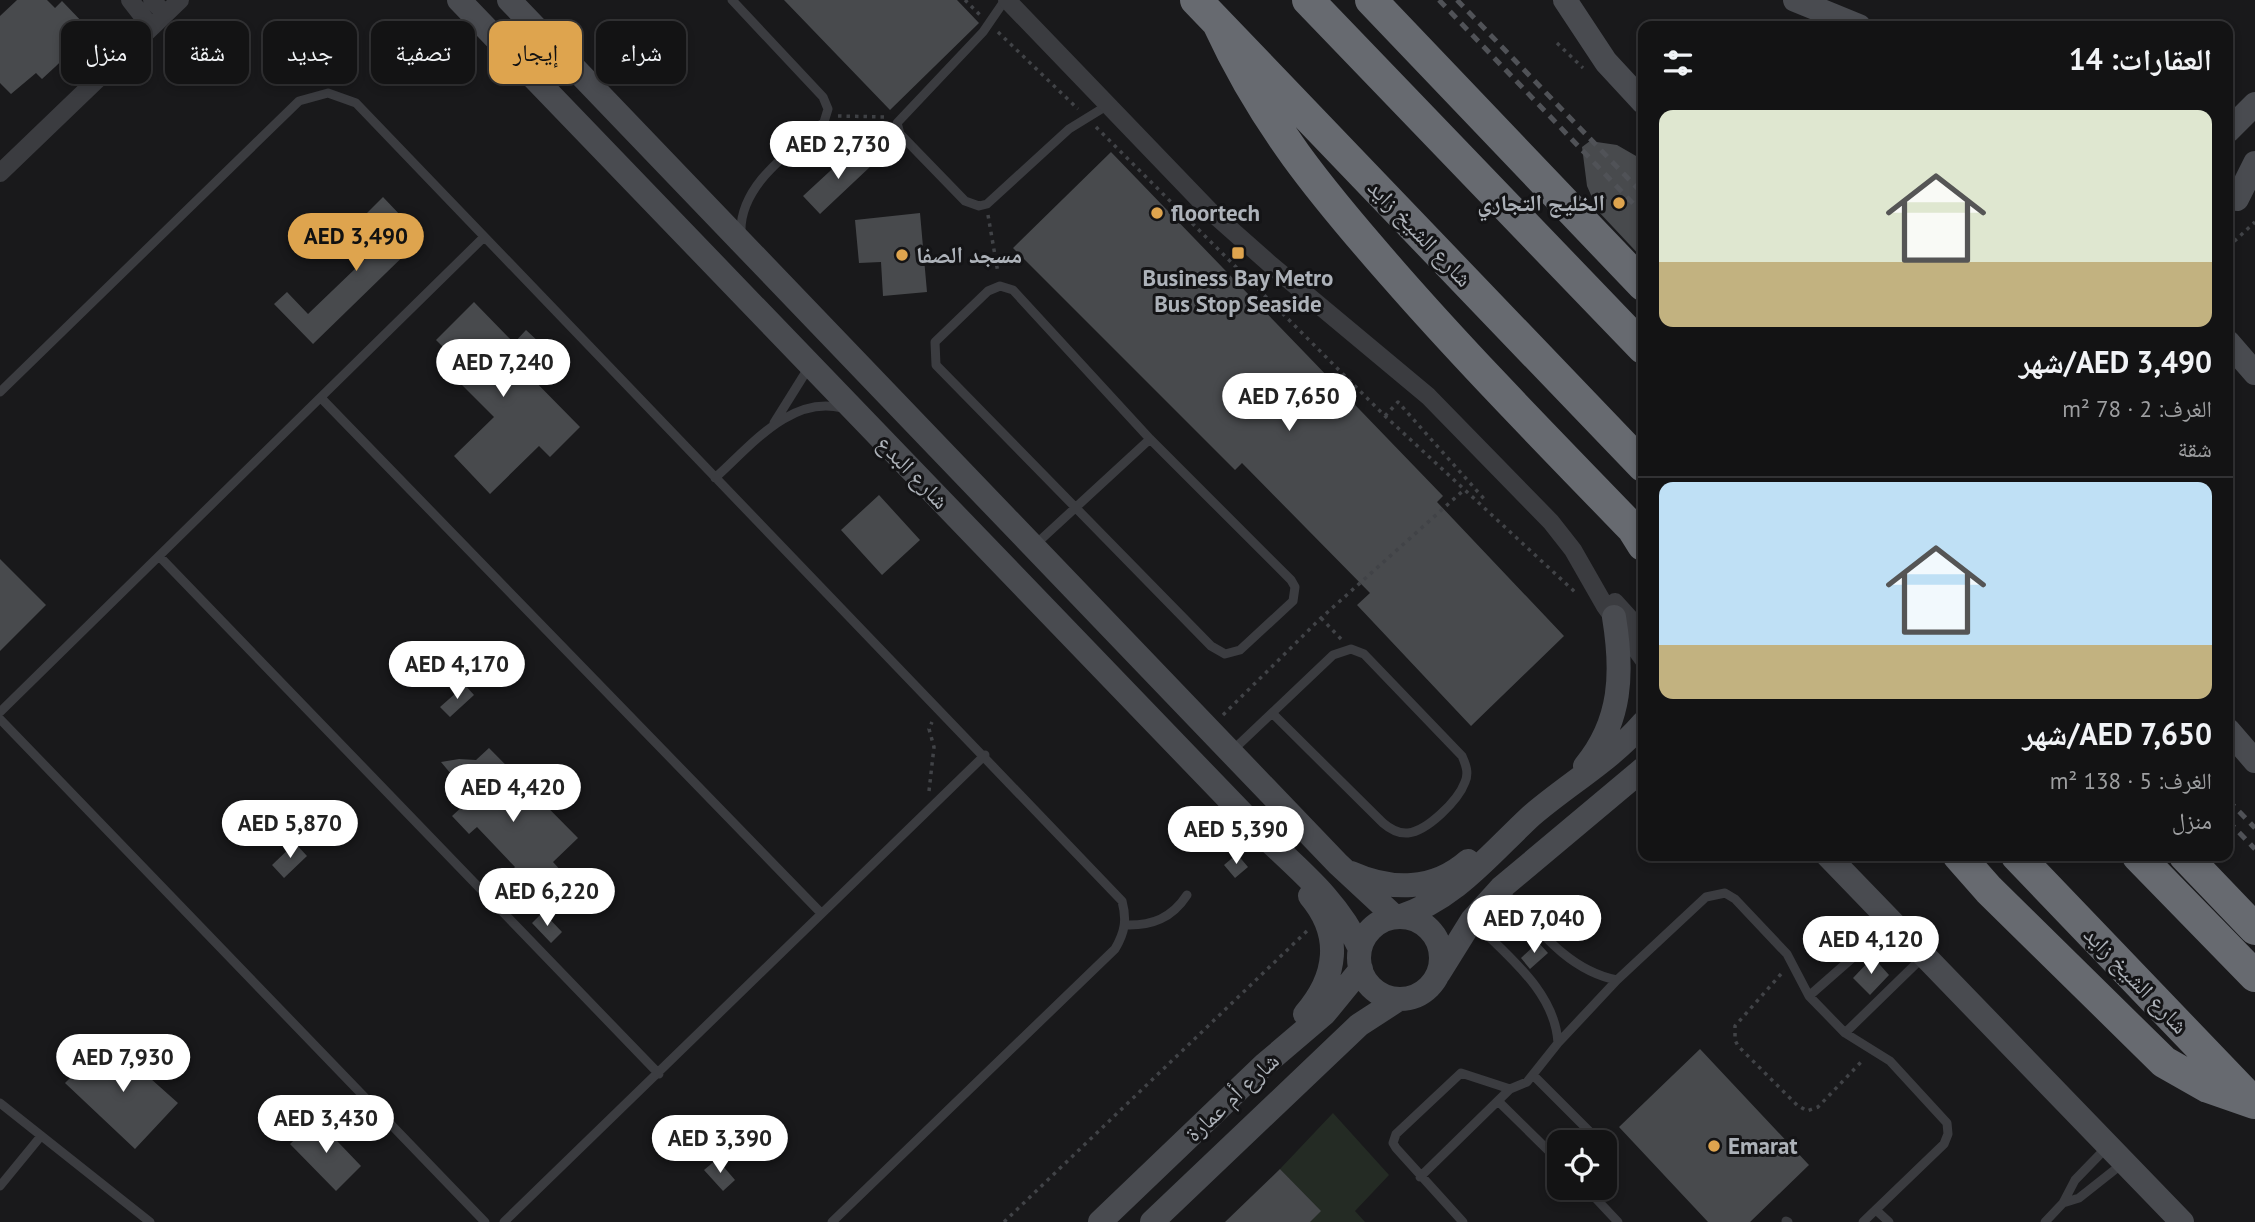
<!DOCTYPE html>
<html lang="ar">
<meta charset="utf-8">
<style>
body{margin:0;font-family:"PT Sans","Noto Naskh Arabic",sans-serif;background:#202022;color:#f1f3f6;direction:rtl;height:100vh;display:flex;flex-direction:column;font-size:26px;white-space:nowrap}
*{box-sizing:border-box;margin:0}
p{font-size:23px;color:#9d9ea0}
.icon{flex:none;width:38px;height:38px;fill:none;stroke:currentColor;stroke-width:2;stroke-linecap:round;stroke-linejoin:round}
.map{position:relative;flex:1;overflow:hidden;direction:ltr}
.sheet{position:absolute;left:1638px;top:21px;width:595px;height:840px;display:flex;flex-direction:column;background:#131314;border-radius:14px;box-shadow:0 4px 10px #0003,0 0 0 2px #323234;direction:rtl}
.sheet>*{flex:none}
.top-card{position:absolute;left:21px;top:21px;width:665px;height:63px;direction:rtl;display:flex;gap:14px}
.fabs{position:absolute;left:1547px;top:1130px;display:grid;gap:14px}
.fabs a{display:grid;place-items:center;width:70px;height:70px;border-radius:14px;background:#131314;box-shadow:0 4px 10px #0003,0 0 0 2px #323234;font-size:35px}
.price{position:absolute;translate:-50% -60px;padding:0 16px;border-radius:24px;background:#fff;color:#222;font-size:23px;line-height:46px;filter:drop-shadow(0 2px 4px #0008)}
.price::after{content:'';position:absolute;left:50%;top:42px;width:21px;height:16px;margin-left:-10px;background:inherit;clip-path:polygon(0 0,100% 0,50% 100%)}
.price.on{background:#dea44e;color:#111}
ul{padding:0;list-style:none}
li{display:grid;align-content:center;gap:14px;height:371px;padding:0 21px}
li+li{border-top:2px solid #323234}
li span{display:grid;place-items:center;height:217px;border-radius:14px;color:#555}
li>.icon{margin-inline-start:auto}
span .icon{width:126px;height:126px;fill:#fffc;stroke-width:1}
li b{font-size:30px}
h2{display:flex;justify-content:space-between;align-items:center;height:84px;padding:0 21px;font-size:30px}
.chip{padding:0 24px;border-radius:14px;background:#131314;box-shadow:0 4px 10px #0003,0 0 0 2px #323234;font-size:24px;line-height:63px}
.chip.on{background:#dea44e;color:#111}
.map>svg:first-child{display:block}
</style>
<div class="map">
<svg width="2255" height="1222" viewBox="0 0 2255 1222">
<rect width="100%" height="100%" fill="#19191b"/>
<path fill="#242b24" d="M1333,1113L1389,1175L1355,1211L1365,1222H1310L1320,1211L1280,1169Z"/>
<path fill="#484a4d" d="M17,0H47L55,8L62,1L86,26L79,33L85,38L55,67L42,79L36,73L11,94L0,83V16Z
M784,0H957L979,23L890,110Z
M1590,141L1617,145L1643,160V259L1598,211L1587,186L1582,147Z
M856,147L872,165L820,214L803,196Z
M1111,152L1443,496L1437,502L1564,636L1471,726L1357,605L1370,593L1242,463L1235,470L1013,248Z
M383,197L422,238L313,344L274,304L287,292L308,314L383,242L361,219Z
M920,213L927,292L883,296L881,262L859,263L855,220Z
M474,302L514,343L526,330L540,343L518,364L580,427L550,457L539,446L490,494L454,456L494,417L458,381L467,371L436,340Z
M879,495L920,540L882,575L841,530Z
M0,559L46,605L0,651Z
M465,685L474,695L450,717L440,707Z
M489,748L578,838L553,862L573,884L551,905L531,883L517,898L505,886L513,878L508,874L515,867L477,827L469,834L452,816L464,805L461,786L441,762L459,759L476,760Z
M295,843L307,856L284,878L272,865Z
M1237,854L1248,867L1235,878L1224,865Z
M543,912L562,932L551,943L532,923Z
M1538,942L1548,953L1530,969L1521,958Z
M1873,957L1889,975L1870,995L1853,978Z
M127,1038L141,1052L132,1062L178,1103L135,1149L65,1083L90,1058L99,1067Z
M1700,1049L1809,1165L1750,1222H1708L1619,1127Z
M316,1119L361,1166L336,1191L290,1144Z
M717,1159L735,1180L723,1191L704,1170Z
M1280,1169L1321,1211L1310,1222H1225Z"/>
<g fill="none" stroke-linecap="round" stroke-linejoin="round">
<path stroke="#414347" stroke-width="3.5" stroke-dasharray="3.5 5" stroke-linecap="butt" d="M965,0L980,15
M998,32L1078,109
M1557,43L1583,68
M838,116L886,117
M1096,127L1385,416L1575,592
M988,215L998,273
M2228,247L2255,222
M1385,416L1398,402L1486,501
M1321,618L1342,640
M1223,715L1321,618L1465,489
M929,791L934,747L929,729L932,722
M1781,974L1735,1026V1040L1738,1046L1797,1105L1807,1111L1818,1107L1864,1059
M1004,1222L1308,930"/>
<path stroke="#3b3c40" stroke-width="9" d="M732,0L823,97L828,109L824,122C791,151 739,185 741,233
M1005,0L983,32L897,123L900,134L965,201L979,206L987,204L1069,129L1108,105
M1000,286L1013,290L1150,439L1291,580L1295,587L1293,601L1240,650L1225,654L1211,646L936,365L935,342L988,291Z
M0,392L299,101L328,93L356,103L1122,901C1127,920 1125,932 1115,949L832,1222
M322,399L821,913
M774,423L809,367
M715,478C750,447 790,395 842,408
M1036,544L1150,439
M159,556L659,1074
M0,712L483,238
M0,719L485,1222
M1233,750L1333,655L1351,649L1364,654L1462,756C1466,765 1469,773 1465,782C1458,801 1427,831 1408,833C1398,834 1390,829 1383,823L1272,713
M1503,890C1536,926 1566,970 1617,980
M1473,921C1507,956 1555,991 1558,1043
M1125,925C1152,926 1172,918 1187,895
M1809,996L1891,924
M1845,1033L1924,956
M1533,1075L1601,1143
M1498,1101L1559,1161
M0,1103L150,1222
M1605,1147L1614,1162L1605,1176
M1420,1177L1510,1089
M0,1186L41,1136
M1586,1188L1618,1222
M2063,1203L2079,1198L2122,1164
M1876,1210L1889,1222
M1786,1221L1788,1222
M504,1222L985,755
M1463,1222L1396,1148L1393,1143L1396,1134L1461,1073L1510,1089L1527,1082L1558,1043L1617,980L1706,897L1725,893L1735,899L1787,954L1809,996L1845,1033L1890,1061L1947,1123L1948,1134L1944,1144L1863,1222
M2045,1222L2063,1203L2075,1180L2107,1147"/>
<path stroke="#3b3c40" stroke-width="18" d="M130,0L151,27
M152,0L165,14
M1007,0L1210,211L1271,265L1428,396L1551,522L1573,550L1605,606L1643,659
M0,173L180,0
M1615,602L1643,633"/>
<path stroke="#494b50" stroke-width="24" d="M459,0L1268,840C1304,874 1340,904 1360,949
M509,0L1338,864L1394,916
M1565,0L1606,62L1643,102
M1795,0L1859,26
M2228,131L2255,104
M2237,199L2255,163
M2228,342L2255,373
M2228,730L2255,761
M1585,766C1622,721 1623,672 1614,617
M1828,856L2182,1222
M1351,873C1391,891 1434,891 1468,861
M1399,917C1455,899 1489,855 1531,816C1568,784 1611,760 1643,723
M1359 958a41 41 0 1 1 82 0a41 41 0 1 1-82 0Z
M1439,973L1472,920L1501,888L1643,769
M1305,1014C1337,977 1343,935 1310,896
M1100,1222L1264,1065L1325,1013L1361,969
M1152,1222L1359,1025L1399,999"/>
<path stroke="#676a70" stroke-width="32" d="M1196,0L1643,466
M1308,0L1643,348
M1371,0L1643,285
M1218,23C1264,123 1321,192 1393,274C1470,362 1552,445 1633,529L1643,545
M1959,856L1989,890L2164,1062L2208,1087L2254,1103
M2017,856L2251,1100
M2138,856L2255,976
M2185,856L2255,929"/>
<path stroke="#505257" stroke-width="5" stroke-dasharray="9 7" stroke-linecap="butt" d="M1439,0L1643,214
M1457,0L1643,194
M2228,800L2255,828
M2228,821L2255,849"/>
</g>
<g fill="#dea44e" stroke="#141416" stroke-width="2.5">
<circle cx="1619" cy="203" r="7"/>
<circle cx="1157" cy="213" r="7"/>
<rect x="1231" y="246" width="14" height="14" rx="3.5"/>
<circle cx="902" cy="255" r="7"/>
<circle cx="1714" cy="1146" r="7"/>
</g>
<g text-anchor="middle" stroke-width="6" stroke-linejoin="round" paint-order="stroke">
<g font-size="23" font-weight="bold" fill="#adb2b9" stroke="#141416" text-anchor="start">
<text x="1605" y="211" text-anchor="end">الخليج التجاري</text>
<text x="1171" y="221">floortech</text>
<text x="916" y="263">مسجد الصفا</text>
<text x="1238" y="286" text-anchor="middle">Business Bay Metro<tspan x="1238" dy="26">Bus Stop Seaside</tspan></text>
<text x="1728" y="1154">Emarat</text>
</g>
<g font-size="23" fill="#adb2b9" stroke="#141416">
<text transform="translate(1420 233) rotate(46)" y="8">شارع الشيخ زايد</text>
<text transform="translate(913 472) rotate(46)" y="8">شارع البدع</text>
<text transform="translate(2136 980) rotate(46)" y="8">شارع الشيخ زايد</text>
<text transform="translate(1232 1097) rotate(-43)" y="8">شارع أم عمارة</text>
</g>
</g>
</svg>
<div class="fabs">
<a><svg class="icon" aria-label="locate" viewBox="0 0 24 24"><circle cx="12" cy="12" r="6"/><path d="M12 2v4M12 18v4M2 12h4M18 12h4"/></svg></a>
</div>
<b class="price" style="left:838px;top:181px">AED 2,730</b>
<b class="price on" style="left:356px;top:273px">AED 3,490</b>
<b class="price" style="left:503px;top:399px">AED 7,240</b>
<b class="price" style="left:1289px;top:433px">AED 7,650</b>
<b class="price" style="left:457px;top:701px">AED 4,170</b>
<b class="price" style="left:513px;top:824px">AED 4,420</b>
<b class="price" style="left:290px;top:860px">AED 5,870</b>
<b class="price" style="left:1236px;top:866px">AED 5,390</b>
<b class="price" style="left:547px;top:928px">AED 6,220</b>
<b class="price" style="left:1534px;top:955px">AED 7,040</b>
<b class="price" style="left:1871px;top:976px">AED 4,120</b>
<b class="price" style="left:123px;top:1094px">AED 7,930</b>
<b class="price" style="left:326px;top:1155px">AED 3,430</b>
<b class="price" style="left:720px;top:1175px">AED 3,390</b>
<div class="top-card">
<a class="chip">شراء</a>
<a class="chip on">إيجار</a>
<a class="chip">تصفية</a>
<a class="chip">جديد</a>
<a class="chip">شقة</a>
<a class="chip">منزل</a>
</div>
<section class="sheet">
<h2>العقارات: 14<svg class="icon" aria-label="filters" viewBox="0 0 24 24"><path d="M4 7h16M4 17h16"/><circle cx="9" cy="7" r="2"/><circle cx="15" cy="17" r="2"/></svg></h2>
<ul>
<li><span style="background:linear-gradient(#dfe7d0 70%,#c2b280 0)"><svg class="icon" aria-label="home" viewBox="0 0 24 24"><path d="M3 11l9-7 9 7M6 9v11h12V9"/></svg></span><div><b>AED 3,490/شهر</b><p>الغرف: 2 · 78 m²</p><p>شقة</p></div></li>
<li><span style="background:linear-gradient(#bfe0f5 75%,#c2b280 0)"><svg class="icon" aria-label="home" viewBox="0 0 24 24"><path d="M3 11l9-7 9 7M6 9v11h12V9"/></svg></span><div><b>AED 7,650/شهر</b><p>الغرف: 5 · 138 m²</p><p>منزل</p></div></li>
</ul>
</section>
</div>
